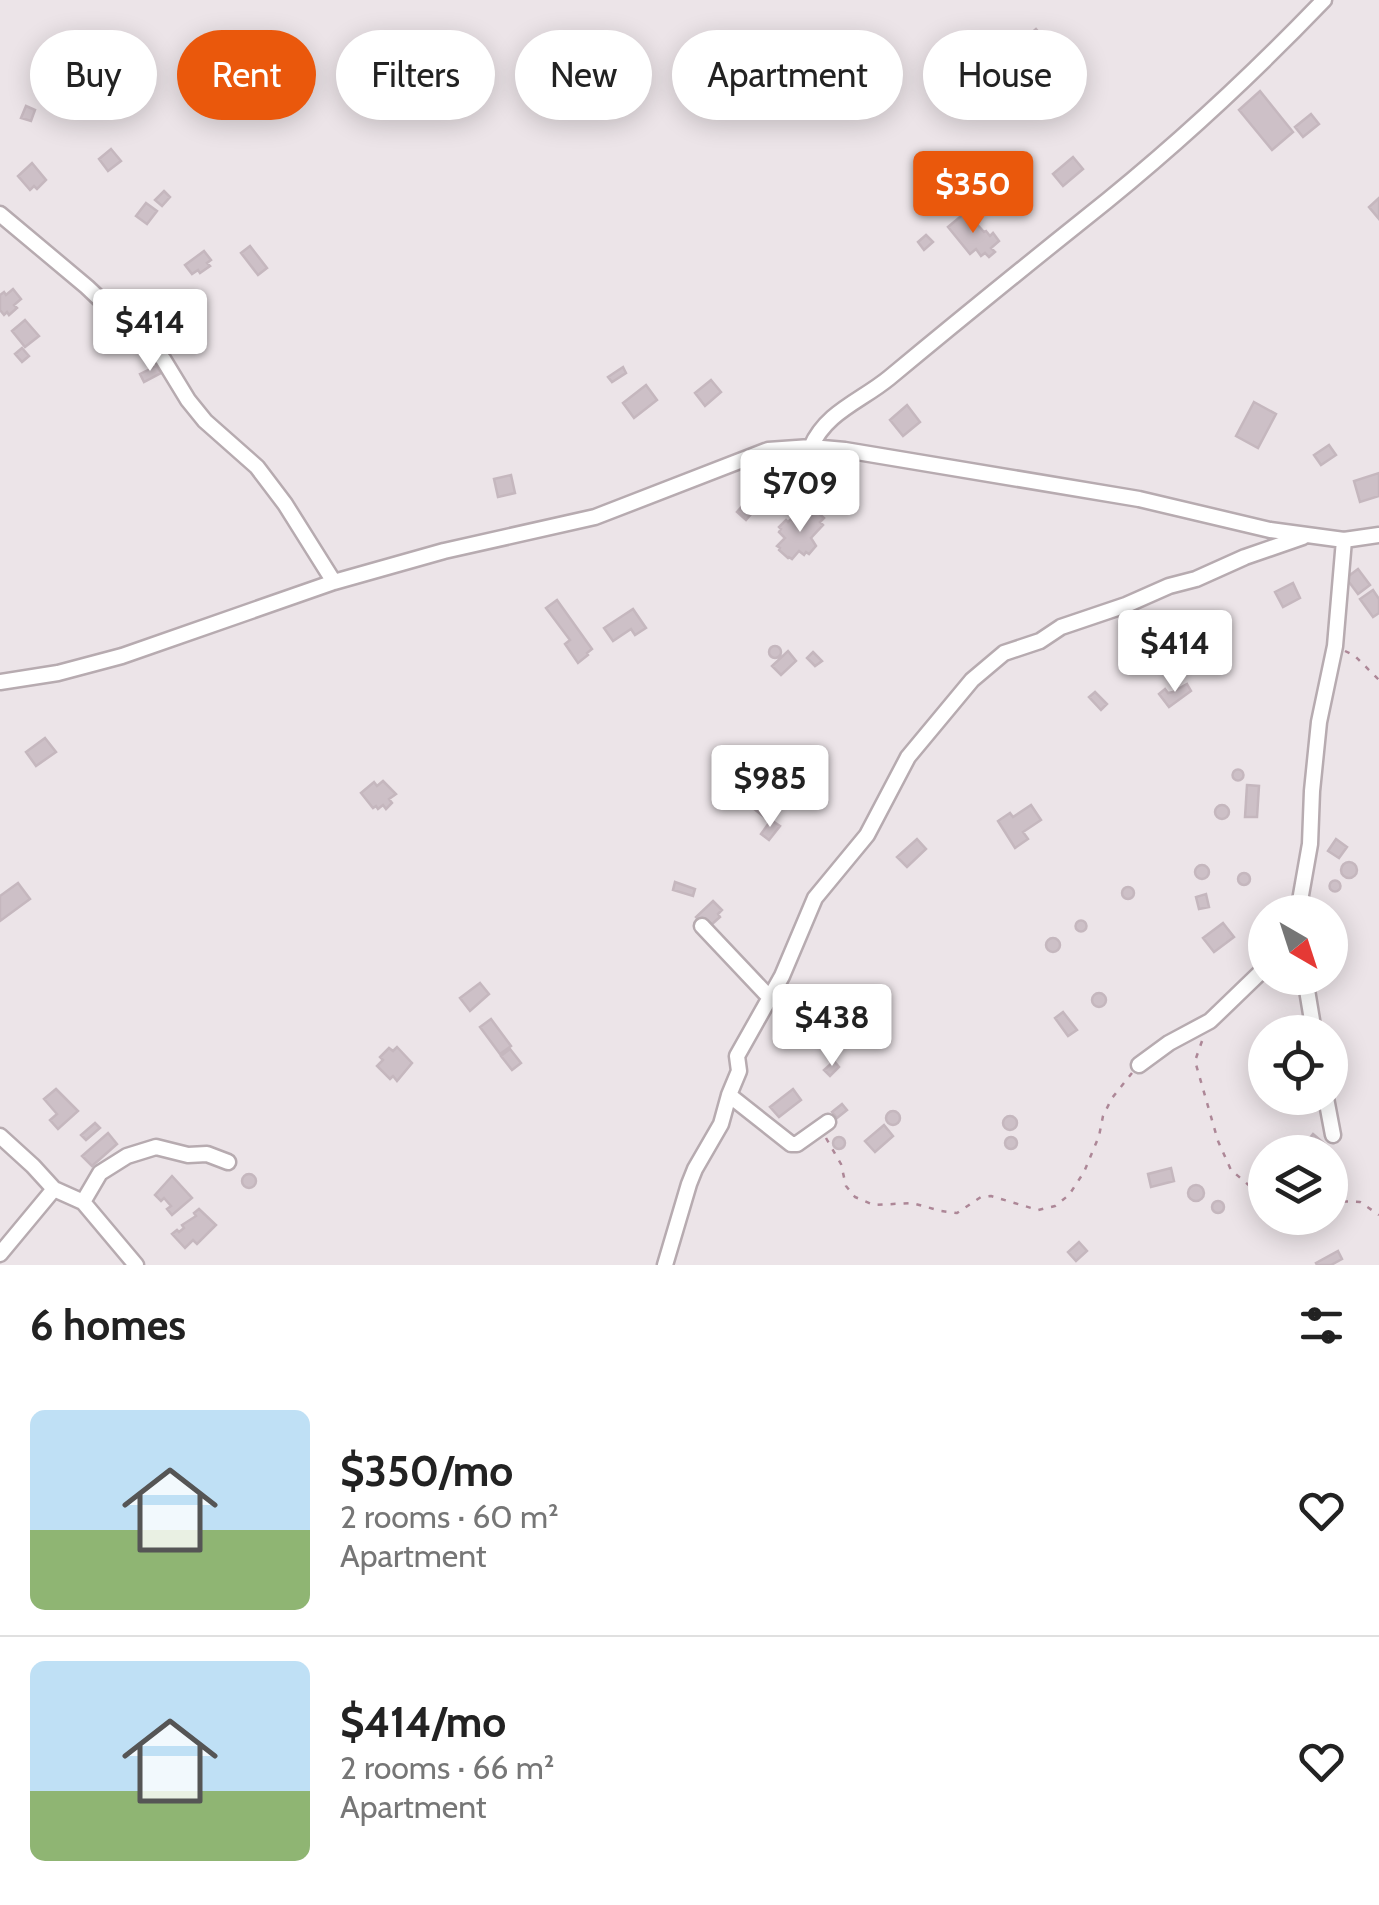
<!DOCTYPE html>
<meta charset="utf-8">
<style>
body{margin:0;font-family:Cabin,sans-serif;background:#f6f6f6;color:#222;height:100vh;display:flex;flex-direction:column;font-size:38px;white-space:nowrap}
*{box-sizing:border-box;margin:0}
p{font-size:32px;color:#767676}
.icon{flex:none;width:55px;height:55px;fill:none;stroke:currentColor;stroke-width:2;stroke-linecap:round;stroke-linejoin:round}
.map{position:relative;height:1265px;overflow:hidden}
.sheet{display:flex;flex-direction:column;background:#fff;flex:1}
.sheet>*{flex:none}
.top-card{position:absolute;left:30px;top:30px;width:1320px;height:90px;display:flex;gap:20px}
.needle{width:65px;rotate:141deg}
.controls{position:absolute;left:1248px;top:895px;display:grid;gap:20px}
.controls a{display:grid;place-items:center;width:100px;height:100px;border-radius:50%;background:#fff;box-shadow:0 5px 25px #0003;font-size:50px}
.price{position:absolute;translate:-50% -85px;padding:0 22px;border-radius:10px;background:#fff;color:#222;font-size:32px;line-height:65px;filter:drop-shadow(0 2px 5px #0008)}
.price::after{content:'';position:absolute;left:50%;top:60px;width:30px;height:22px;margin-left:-15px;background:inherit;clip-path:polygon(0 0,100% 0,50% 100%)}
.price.current{background:#ea580c;color:#fff}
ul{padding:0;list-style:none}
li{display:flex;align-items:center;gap:30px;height:250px;padding:0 30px}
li+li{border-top:2px solid #e0e0e0}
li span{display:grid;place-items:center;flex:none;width:280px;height:200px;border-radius:15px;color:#555}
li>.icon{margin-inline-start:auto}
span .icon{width:120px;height:120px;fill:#fffc;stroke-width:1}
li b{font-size:42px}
h2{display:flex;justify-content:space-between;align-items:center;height:120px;padding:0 30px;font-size:42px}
.chip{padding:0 35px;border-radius:45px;background:#fff;box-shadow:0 5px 25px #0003;font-size:35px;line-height:90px}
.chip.current{background:#ea580c;color:#fff}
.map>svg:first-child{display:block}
</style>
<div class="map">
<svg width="1379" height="1265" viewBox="0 0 1379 1265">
<rect width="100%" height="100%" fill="#ece4e8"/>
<path fill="#cdc0c7" stroke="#c5b7be" stroke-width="2.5" d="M1036,29L1049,44L1042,50L1045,53L1036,60L1032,55L1028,58L1017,45Z
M427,83L450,90L446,102L423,94Z
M1260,91L1293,132L1272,150L1239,110Z
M26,106L35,110L31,121L21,118Z
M1311,114L1319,124L1303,137L1295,127Z
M111,149L121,161L108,171L99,159Z
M1073,157L1083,169L1063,186L1053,174Z
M32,163L46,180L37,189L34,186L30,190L18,176Z
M1005,174L1020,192L1006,203L1003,199L995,206L983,192Z
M164,191L170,197L162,206L155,200Z
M1379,198V219L1369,207Z
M146,203L157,211L147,224L136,216Z
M966,212L984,232L986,231L990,236L993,233L999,241L991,248L995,252L989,257L985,253L981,256L976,249L970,254L948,227Z
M926,235L933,242L924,250L918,242Z
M250,246L267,268L258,275L241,253Z
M204,251L211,260L207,263L210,266L200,273L198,270L192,274L185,265Z
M13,289L21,299L14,305L17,308L9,315L7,312L4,315L0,310V295L4,292L6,295Z
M25,320L39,336L25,347L12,331Z
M22,348L29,356L22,362L15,354Z
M156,366L161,373L144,382L140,374Z
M623,367L626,373L612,382L608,377Z
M711,380L721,392L705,406L695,393Z
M646,385L657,400L634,418L623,403Z
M1254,402L1276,414L1258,448L1236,436Z
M907,405L920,422L903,436L890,420Z
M1329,445L1336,455L1321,465L1314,455Z
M1379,473V496L1360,502L1354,481Z
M511,475L515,493L498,497L494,479Z
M755,491L764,499L746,520L737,512Z
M815,510L824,518L820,522L823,525L811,538L816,546L809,554L806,552L804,555L799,551L792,559L789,557L788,558L779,550L780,548L777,546L785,538L779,532L781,529L779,527L786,520L788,522L791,519L797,525L809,511L812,514Z
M1358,569L1370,585L1358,594L1346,578Z
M1293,583L1300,598L1283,607L1275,592Z
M1373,590L1379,599V613L1373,617L1360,599Z
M557,600L592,649L587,653L588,655L578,663L565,644L570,640L546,608Z
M633,609L646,628L635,635L631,629L613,641L604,628Z
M769 652a6 6 0 1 1 12 0a6 6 0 1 1-12 0Z
M1182,648L1193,666L1176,676L1175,673L1170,676L1167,672L1165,674L1158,663Z
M788,651L796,661L781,675L772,666Z
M813,652L822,661L815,666L807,658Z
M1187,684L1191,691L1169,707L1159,694L1165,689L1168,693L1173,692Z
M1095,692L1107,704L1101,710L1089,697Z
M45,738L56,752L36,766L26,752Z
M1232.5 775a5.5 5.5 0 1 1 11 0a5.5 5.5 0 1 1-11 0Z
M383,781L396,794L389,799L392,803L386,809L383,805L378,809L376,806L373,808L361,793L374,782L377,786Z
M747,782L774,804L764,817L737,795Z
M1247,785L1259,786L1257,817H1245Z
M1031,805L1041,820L1023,832L1028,839L1015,848L998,821L1010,813L1013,817Z
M1215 812a7 7 0 1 1 14 0a7 7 0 1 1-14 0Z
M771,820L780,826L769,840L761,834Z
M917,839L926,849L907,867L897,857Z
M1336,839L1347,847L1339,858L1328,851Z
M1341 870a8 8 0 1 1 16 0a8 8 0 1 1-16 0Z
M1195 872a7 7 0 1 1 14 0a7 7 0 1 1-14 0Z
M1238 879a6 6 0 1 1 12 0a6 6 0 1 1-12 0Z
M1329.5 886a5.5 5.5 0 1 1 11 0a5.5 5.5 0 1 1-11 0Z
M675,882L695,889L693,896L673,890Z
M18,883L30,899L0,921V896Z
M1122 893a6 6 0 1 1 12 0a6 6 0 1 1-12 0Z
M1206,894L1209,907L1199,909L1196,897Z
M713,901L722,910L718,914L720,917L711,925L708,922L704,926L696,917Z
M1075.5 926a5.5 5.5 0 1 1 11 0a5.5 5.5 0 1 1-11 0Z
M1223,923L1234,937L1214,952L1203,938Z
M1046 945a7 7 0 1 1 14 0a7 7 0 1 1-14 0Z
M480,983L489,994L470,1011L460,998Z
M1092 1000a7 7 0 1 1 14 0a7 7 0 1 1-14 0Z
M1063,1012L1077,1030L1068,1036L1055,1018Z
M491,1019L511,1046L500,1054L480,1027Z
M397,1047L412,1063L397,1081L393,1076L390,1079L377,1066L383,1060L380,1057L389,1048L393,1051Z
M510,1049L521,1063L512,1070L501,1056Z
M1251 1066a8 8 0 1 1 16 0a8 8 0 1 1-16 0Z
M834,1061L839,1067L830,1076L824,1070Z
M56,1089L78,1111L58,1129L50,1120L57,1114L44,1099Z
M793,1089L801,1100L779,1117L770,1107Z
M842,1104L847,1110L837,1118L832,1112Z
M886 1118a7 7 0 1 1 14 0a7 7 0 1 1-14 0Z
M1003 1123a7 7 0 1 1 14 0a7 7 0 1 1-14 0Z
M95,1123L100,1128L86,1140L81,1135Z
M884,1125L893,1136L875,1152L865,1141Z
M108,1133L117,1144L92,1166L82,1156Z
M1313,1134L1327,1146L1322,1152H1307L1302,1148Z
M833 1143a6 6 0 1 1 12 0a6 6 0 1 1-12 0Z
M1005 1143a6 6 0 1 1 12 0a6 6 0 1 1-12 0Z
M1171,1168L1174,1181L1151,1187L1148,1174Z
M242 1181a7 7 0 1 1 14 0a7 7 0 1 1-14 0Z
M172,1176L192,1198L172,1215L167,1209L171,1206L164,1198L161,1201L155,1195Z
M1188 1193a8 8 0 1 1 16 0a8 8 0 1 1-16 0Z
M1212 1207a6 6 0 1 1 12 0a6 6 0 1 1-12 0Z
M199,1209L216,1225L197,1244L193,1240L185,1248L172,1234L177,1230L179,1232L184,1228L182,1225L196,1216L194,1213Z
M1079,1242L1087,1251L1076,1261L1068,1252Z
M1338,1251L1342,1259L1331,1265H1317L1316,1263Z"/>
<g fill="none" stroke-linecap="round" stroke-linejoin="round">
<g stroke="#b7abb0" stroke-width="19">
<path id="minor" d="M0,214L87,287L163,359L188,400L205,421L257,467L285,504L334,582
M811,447C826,412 861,401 889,378C953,325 1018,272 1083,220C1169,152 1249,78 1324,0
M0,682L58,673L122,656L334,582L444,551L595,517L768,450L811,447L845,450L1139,499L1270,530L1344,540L1379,535
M1298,912L1310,844L1312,791L1319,722L1335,646L1344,540
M702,926L771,999
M1305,978L1314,1032
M1139,1065L1169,1043L1210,1021L1265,968
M729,1095L791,1144H797L828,1122
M1326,1098L1333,1135
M0,1136L33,1166L54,1189L83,1202L100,1173L127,1156L156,1147L188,1155L207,1154L228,1162
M83,1202L136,1265
M0,1254L54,1189
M665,1265L689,1184L695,1169L721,1124L729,1095L739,1071L737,1056L782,976L815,898L867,835L908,757L972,680L1004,653L1040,641L1061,627L1126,605L1169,586L1196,579L1245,557L1303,537"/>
</g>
<path stroke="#ad8797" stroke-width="2.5" stroke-dasharray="5 8" stroke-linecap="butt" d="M1345,651L1355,656L1379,680
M1202,1041L1195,1061L1218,1141L1231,1170L1265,1199
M826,1138L841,1164L846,1186L855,1197L874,1205L912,1203L941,1211L957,1213L981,1197L991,1196L1038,1210L1055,1206L1069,1195L1084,1172L1099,1136L1103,1116L1112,1098L1132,1073
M1330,1201L1360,1202L1379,1215"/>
<use href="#minor" stroke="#fff" stroke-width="14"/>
</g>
</svg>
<div class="controls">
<a><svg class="needle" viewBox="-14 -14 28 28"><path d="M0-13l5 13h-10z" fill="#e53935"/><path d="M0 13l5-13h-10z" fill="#767676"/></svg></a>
<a><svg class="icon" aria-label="locate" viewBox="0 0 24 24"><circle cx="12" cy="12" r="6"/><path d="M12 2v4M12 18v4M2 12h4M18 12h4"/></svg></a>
<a><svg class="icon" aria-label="layers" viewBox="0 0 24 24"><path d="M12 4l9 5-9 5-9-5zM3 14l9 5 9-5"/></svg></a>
</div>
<b class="price current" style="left:973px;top:236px">$350</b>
<b class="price" style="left:150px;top:374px">$414</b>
<b class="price" style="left:800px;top:535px">$709</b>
<b class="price" style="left:1175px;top:695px">$414</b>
<b class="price" style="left:770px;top:830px">$985</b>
<b class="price" style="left:832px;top:1069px">$438</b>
<div class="top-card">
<a class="chip">Buy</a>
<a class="chip current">Rent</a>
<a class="chip">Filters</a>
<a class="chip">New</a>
<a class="chip">Apartment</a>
<a class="chip">House</a>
</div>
</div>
<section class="sheet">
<h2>6 homes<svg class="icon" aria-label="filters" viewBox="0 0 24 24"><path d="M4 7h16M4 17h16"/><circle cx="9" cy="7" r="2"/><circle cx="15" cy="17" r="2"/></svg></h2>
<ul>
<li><span style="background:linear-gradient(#bfe0f5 60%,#8fb573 0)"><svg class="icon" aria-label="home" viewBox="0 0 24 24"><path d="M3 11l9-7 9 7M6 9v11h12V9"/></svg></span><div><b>$350/mo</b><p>2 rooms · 60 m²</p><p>Apartment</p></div><svg class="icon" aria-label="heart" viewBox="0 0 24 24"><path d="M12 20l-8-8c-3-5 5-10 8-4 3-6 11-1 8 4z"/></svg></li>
<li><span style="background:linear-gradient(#bfe0f5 65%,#8fb573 0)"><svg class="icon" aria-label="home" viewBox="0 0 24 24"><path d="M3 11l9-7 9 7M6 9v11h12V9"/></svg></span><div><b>$414/mo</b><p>2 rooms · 66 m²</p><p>Apartment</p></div><svg class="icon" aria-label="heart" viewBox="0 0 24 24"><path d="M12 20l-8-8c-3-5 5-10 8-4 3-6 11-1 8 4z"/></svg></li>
</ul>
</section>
